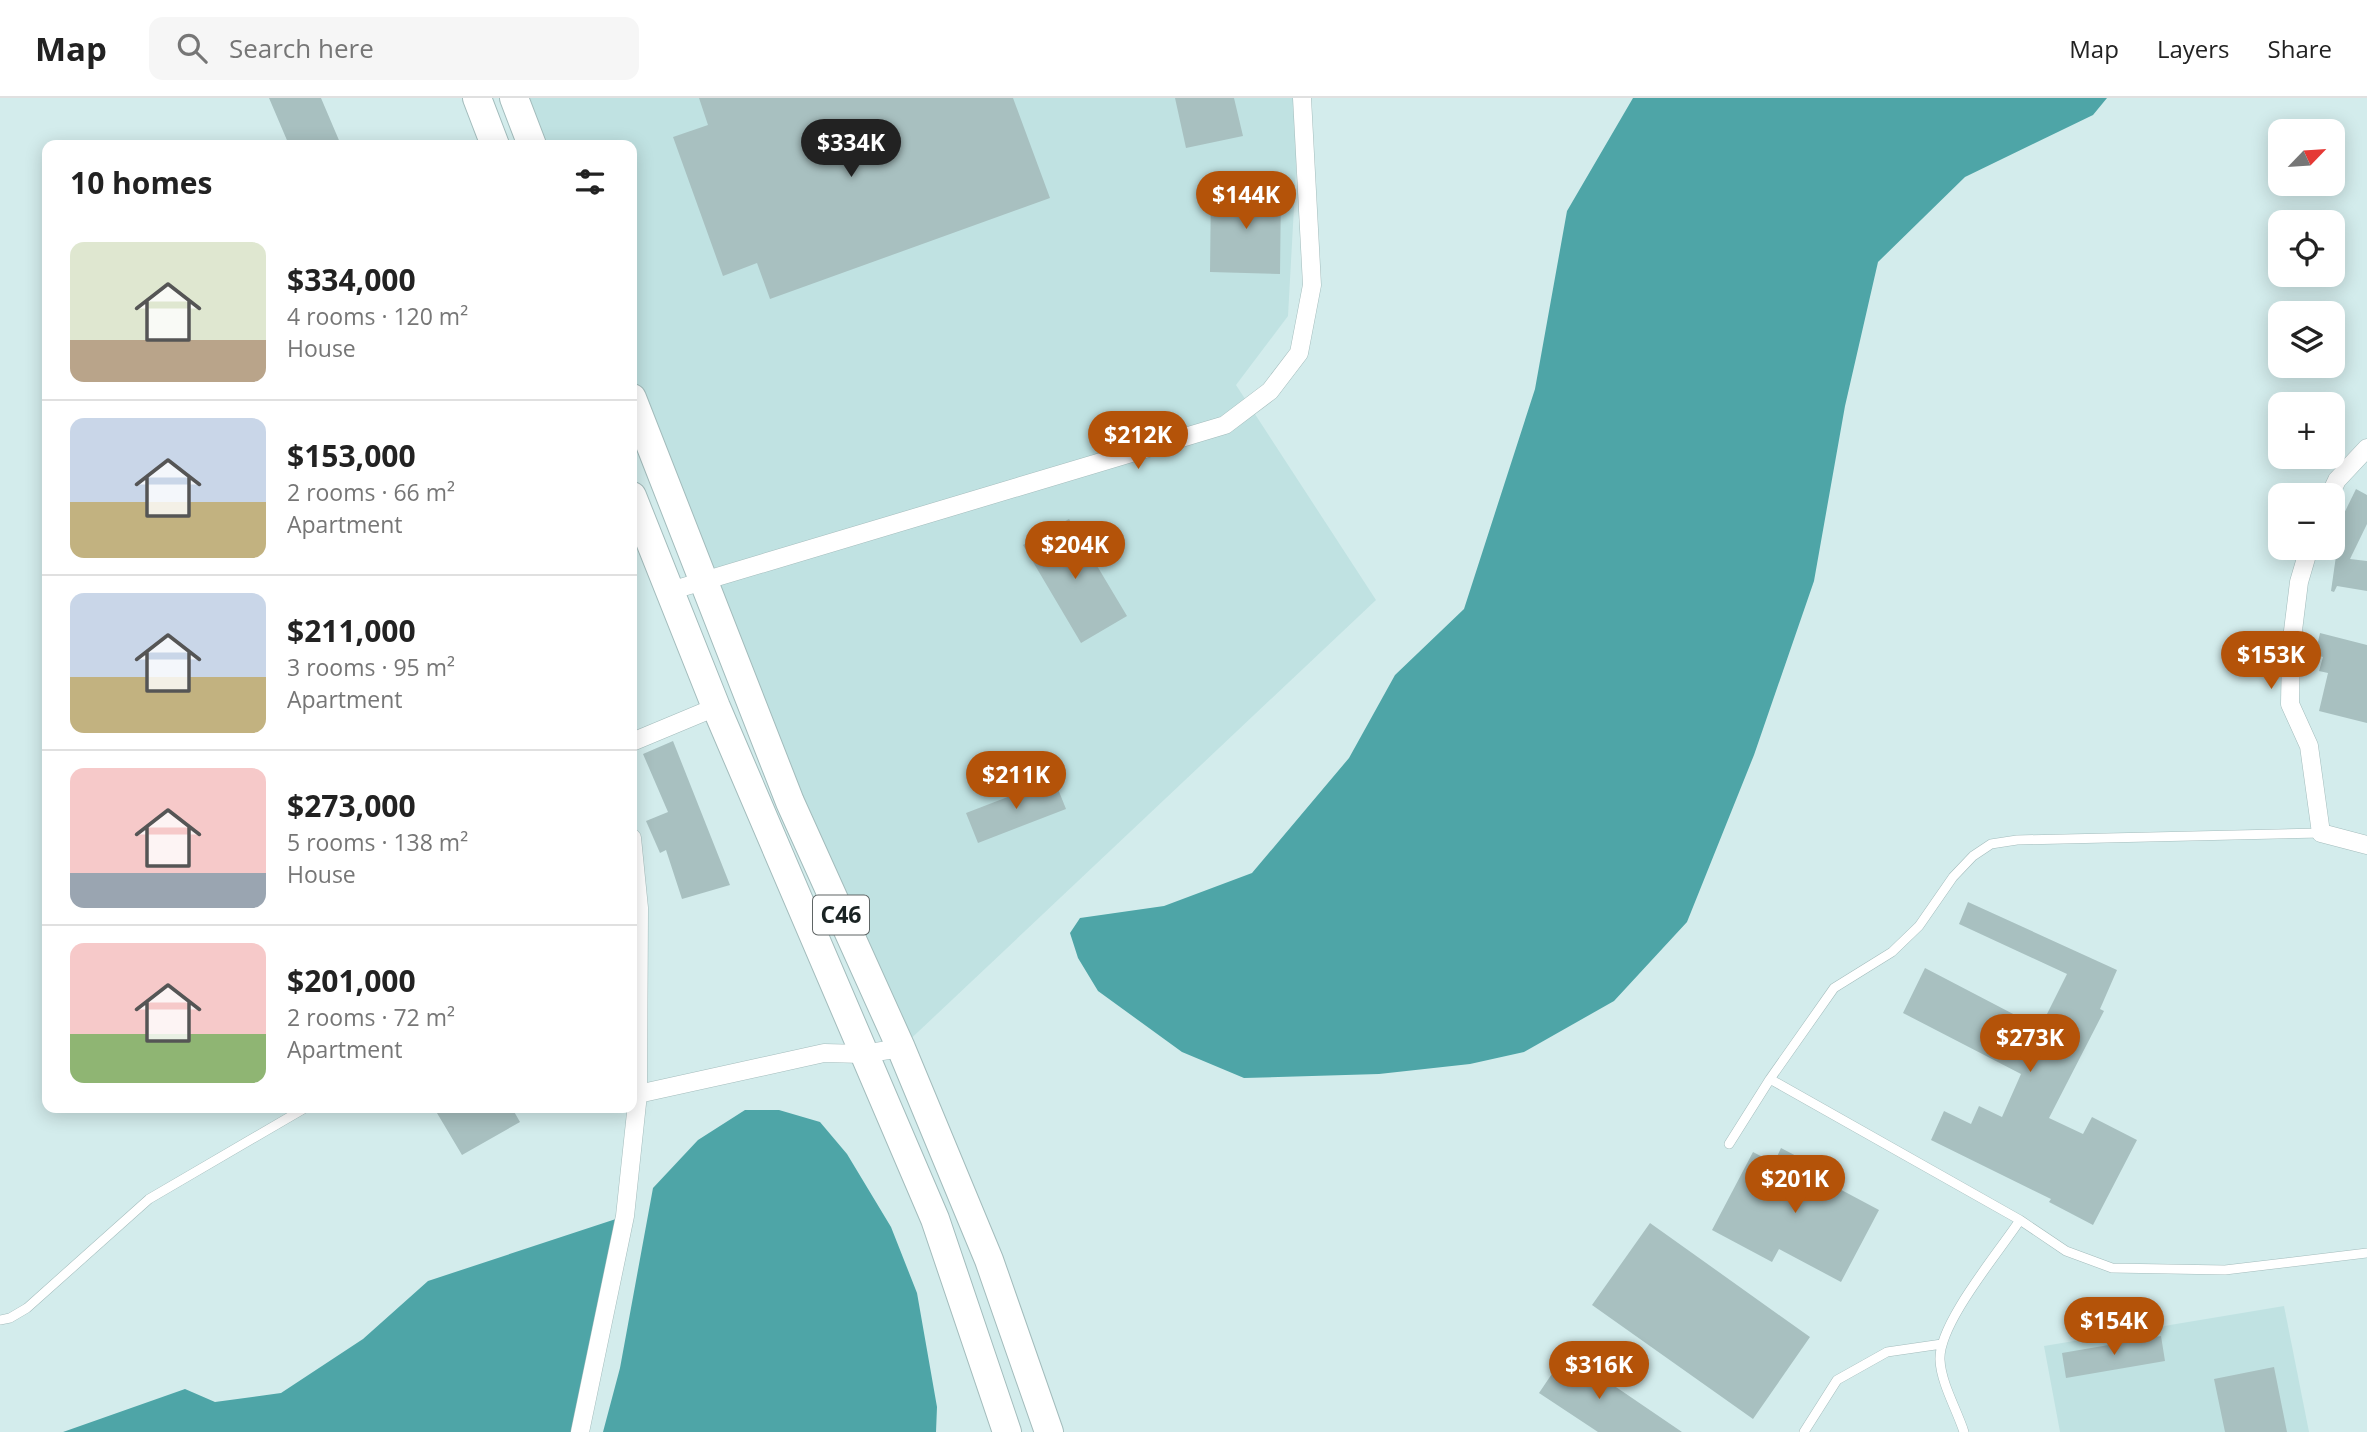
<!DOCTYPE html>
<meta charset="utf-8">
<style>
body{margin:0;font-family:"Open Sans",sans-serif;background:#f6f6f6;color:#222;height:100vh;display:flex;flex-direction:column;font-size:26px;white-space:nowrap}
*{box-sizing:border-box;margin:0}
p{font-size:23px;color:#767676}
.icon{flex:none;width:38px;height:38px;fill:none;stroke:currentColor;stroke-width:2;stroke-linecap:round;stroke-linejoin:round}
.map{position:relative;flex:1;overflow:hidden}
.details{position:absolute;left:42px;top:42px;width:595px;height:973px;display:flex;flex-direction:column;background:#fff;border-radius:14px;box-shadow:0 4px 18px #0003}
.details>*{flex:none}
.needle{width:46px;rotate:65deg}
.controls{position:absolute;left:2268px;top:21px;display:grid;gap:14px}
.controls a{display:grid;place-items:center;width:77px;height:77px;border-radius:14px;background:#fff;box-shadow:0 4px 18px #0003;font-size:35px}
.price{position:absolute;translate:-50% -60px;padding:0 16px;border-radius:24px;background:#b45309;color:#fff;font-size:23px;line-height:46px;filter:drop-shadow(0 2px 4px #0008)}
.price::after{content:'';position:absolute;left:50%;top:42px;width:21px;height:16px;margin-left:-10px;background:inherit;clip-path:polygon(0 0,100% 0,50% 100%)}
.price.current{background:#222;color:#fff}
ul{padding:0;list-style:none}
li{display:flex;align-items:center;gap:21px;height:175px;padding:0 28px}
li+li{border-top:2px solid #e0e0e0}
li span{display:grid;place-items:center;flex:none;width:196px;height:140px;border-radius:14px;color:#555}
li>.icon{margin-inline-start:auto}
span .icon{width:84px;height:84px;fill:#fffc;stroke-width:1}
li b{font-size:30px}
h2{display:flex;justify-content:space-between;align-items:center;height:84px;padding:0 28px;font-size:30px}
header{display:flex;align-items:center;gap:42px;box-sizing:border-box;height:98px;padding:0 35px;background:#fff;border-bottom:2px solid #e0e0e0}
header strong{font-size:33px}
nav{display:flex;gap:38px;margin-inline-start:auto;font-size:24px}
.search{width:490px;height:63px;background:#f6f6f6;display:flex;align-items:center;gap:18px;box-sizing:border-box;padding:0 24px;border-radius:14px;color:#767676;font-size:26px}
.map>svg:first-child{display:block}
</style>
<header>
<strong>Map</strong>
<div class="search"><svg class="icon" aria-label="search" viewBox="0 0 24 24"><circle cx="10" cy="10" r="6"/><path d="M15 15l6 6"/></svg>Search here</div>
<nav><a>Map</a><a>Layers</a><a>Share</a></nav>
</header>
<div class="map">
<svg width="2367" height="1334" viewBox="0 0 2367 1334">
<rect width="100%" height="100%" fill="#d3ecec"/>
<path fill="#c0e2e2" d="M513,0H1300L1288,218L1236,287L1376,502L901,950L632,301V47H532Z
M2284,1208L2309,1334H2060L2044,1248Z"/>
<path fill="#4ea5a7" d="M1633,0H2107L2093,17L1965,79L1878,164L1845,308L1814,483L1754,657L1687,824L1614,903L1524,954L1470,966L1379,976L1244,980L1182,954L1098,893L1078,860L1070,835L1080,820L1164,808L1252,775L1349,660L1395,577L1464,511L1535,291L1567,113Z
M745,1012H779L820,1024L847,1056L891,1129L917,1195L937,1309L936,1334H603L620,1270L653,1090L698,1042Z
M625,1118L579,1334H63L185,1291L215,1304L281,1295L363,1241L428,1183Z"/>
<path fill="#a8c0c0" d="M269,0H321L341,47H289Z
M699,0H1013L1050,100L770,201L757,165L723,178L673,39L708,27Z
M1175,0H1234L1243,38L1186,50Z
M1211,90L1281,92L1280,176L1210,174Z
M2356,391L2367,397V426L2350,461L2367,463V493L2337,488L2334,494L2331,493L2338,444L2333,438Z
M1069,421L1127,518L1081,545L1023,447Z
M2320,535L2367,547V625L2319,613L2328,575L2319,573L2323,559L2315,557Z
M673,643L730,787L682,801L666,752L660,755L646,723L668,714L643,656Z
M1054,681L1066,711L978,745L966,715Z
M1968,804L2117,872L2100,911L2104,913L2049,1020L2083,1036L2092,1019L2137,1042L2093,1127L2049,1104L2051,1101L1931,1042L1944,1013L1971,1026L1979,1008L2002,1019L2021,976L1903,915L1925,870L2040,930L2067,876L1959,826Z
M434,1010H512L520,1024L462,1057Z
M1781,1050L1821,1071L1817,1079L1879,1112L1841,1184L1779,1151L1772,1164L1712,1132L1753,1054L1774,1065Z
M1650,1125L1810,1239L1753,1321L1592,1207Z
M2161,1238L2165,1263L2066,1280L2062,1255Z
M1566,1255L1682,1334H1598L1539,1295Z
M2274,1269L2287,1334H2225L2214,1281Z"/>
<g fill="none" stroke-linecap="round" stroke-linejoin="round">
<g stroke="#a3bcbc" stroke-width="10">
<path id="lane" d="M1770,981L2020,1122L2066,1153L2112,1170L2225,1172L2367,1155
M1729,1046L1770,981L1834,890L1892,854L1919,828L1953,779L1973,758L1991,746L2017,742L2321,735
M0,1222L10,1220L27,1210L149,1101L305,1010
M1804,1334L1837,1282L1887,1254L1942,1246
M1964,1334C1957,1312 1941,1285 1940,1262C1938,1226 1999,1154 2020,1122"/>
</g>
<g stroke="#a3bcbc" stroke-width="19">
<path id="street" d="M2330,397L2337,382L2367,350
M2309,450L2299,484L2291,549L2290,606L2309,648L2321,735L2367,747
M670,493L1225,327L1270,293L1299,255L1312,187L1302,0
M632,644L716,609
M632,740L639,810L638,996
M580,1334L625,1118L638,996L824,955L863,956L901,950"/>
</g>
<g stroke="#a3bcbc" stroke-width="30">
<path id="primary" d="M477,0L495,47
M514,0L532,47
M632,300L790,704L901,950L989,1162L1049,1334
M632,398L716,609L935,1121L1007,1334"/>
</g>
<use href="#lane" stroke="#fff" stroke-width="9"/>
<use href="#street" stroke="#fff" stroke-width="18"/>
<use href="#primary" stroke="#fff" stroke-width="28"/>
</g>
<g text-anchor="middle" stroke-width="5" stroke-linejoin="round" paint-order="stroke">
<rect fill="#fff" stroke="#5f6565" stroke-width="2" x="813" y="797.5" width="56" height="39" rx="5"/>
<g font-size="23" font-weight="bold" fill="#1a2323">
<text x="841" y="825">C46</text>
</g>
</g>
</svg>
<div class="controls">
<a><svg class="needle" viewBox="-14 -14 28 28"><path d="M0-13l5 13h-10z" fill="#e53935"/><path d="M0 13l5-13h-10z" fill="#767676"/></svg></a>
<a><svg class="icon" aria-label="locate" viewBox="0 0 24 24"><circle cx="12" cy="12" r="6"/><path d="M12 2v4M12 18v4M2 12h4M18 12h4"/></svg></a>
<a><svg class="icon" aria-label="layers" viewBox="0 0 24 24"><path d="M12 4l9 5-9 5-9-5zM3 14l9 5 9-5"/></svg></a>
<a>+</a>
<a>−</a>
</div>
<b class="price current" style="left:851px;top:81px">$334K</b>
<b class="price" style="left:1246px;top:133px">$144K</b>
<b class="price" style="left:1138px;top:373px">$212K</b>
<b class="price" style="left:1075px;top:483px">$204K</b>
<b class="price" style="left:2271px;top:593px">$153K</b>
<b class="price" style="left:1016px;top:713px">$211K</b>
<b class="price" style="left:2030px;top:976px">$273K</b>
<b class="price" style="left:1795px;top:1117px">$201K</b>
<b class="price" style="left:2114px;top:1259px">$154K</b>
<b class="price" style="left:1599px;top:1303px">$316K</b>
<section class="details">
<h2>10 homes<svg class="icon" aria-label="filters" viewBox="0 0 24 24"><path d="M4 7h16M4 17h16"/><circle cx="9" cy="7" r="2"/><circle cx="15" cy="17" r="2"/></svg></h2>
<ul>
<li><span style="background:linear-gradient(#dfe7d0 70%,#b9a48a 0)"><svg class="icon" aria-label="home" viewBox="0 0 24 24"><path d="M3 11l9-7 9 7M6 9v11h12V9"/></svg></span><div><b>$334,000</b><p>4 rooms · 120 m²</p><p>House</p></div></li>
<li><span style="background:linear-gradient(#c9d6e8 60%,#c2b280 0)"><svg class="icon" aria-label="home" viewBox="0 0 24 24"><path d="M3 11l9-7 9 7M6 9v11h12V9"/></svg></span><div><b>$153,000</b><p>2 rooms · 66 m²</p><p>Apartment</p></div></li>
<li><span style="background:linear-gradient(#c9d6e8 60%,#c2b280 0)"><svg class="icon" aria-label="home" viewBox="0 0 24 24"><path d="M3 11l9-7 9 7M6 9v11h12V9"/></svg></span><div><b>$211,000</b><p>3 rooms · 95 m²</p><p>Apartment</p></div></li>
<li><span style="background:linear-gradient(#f6c9c9 75%,#9aa5b1 0)"><svg class="icon" aria-label="home" viewBox="0 0 24 24"><path d="M3 11l9-7 9 7M6 9v11h12V9"/></svg></span><div><b>$273,000</b><p>5 rooms · 138 m²</p><p>House</p></div></li>
<li><span style="background:linear-gradient(#f6c9c9 65%,#8fb573 0)"><svg class="icon" aria-label="home" viewBox="0 0 24 24"><path d="M3 11l9-7 9 7M6 9v11h12V9"/></svg></span><div><b>$201,000</b><p>2 rooms · 72 m²</p><p>Apartment</p></div></li>
</ul>
</section>
</div>
